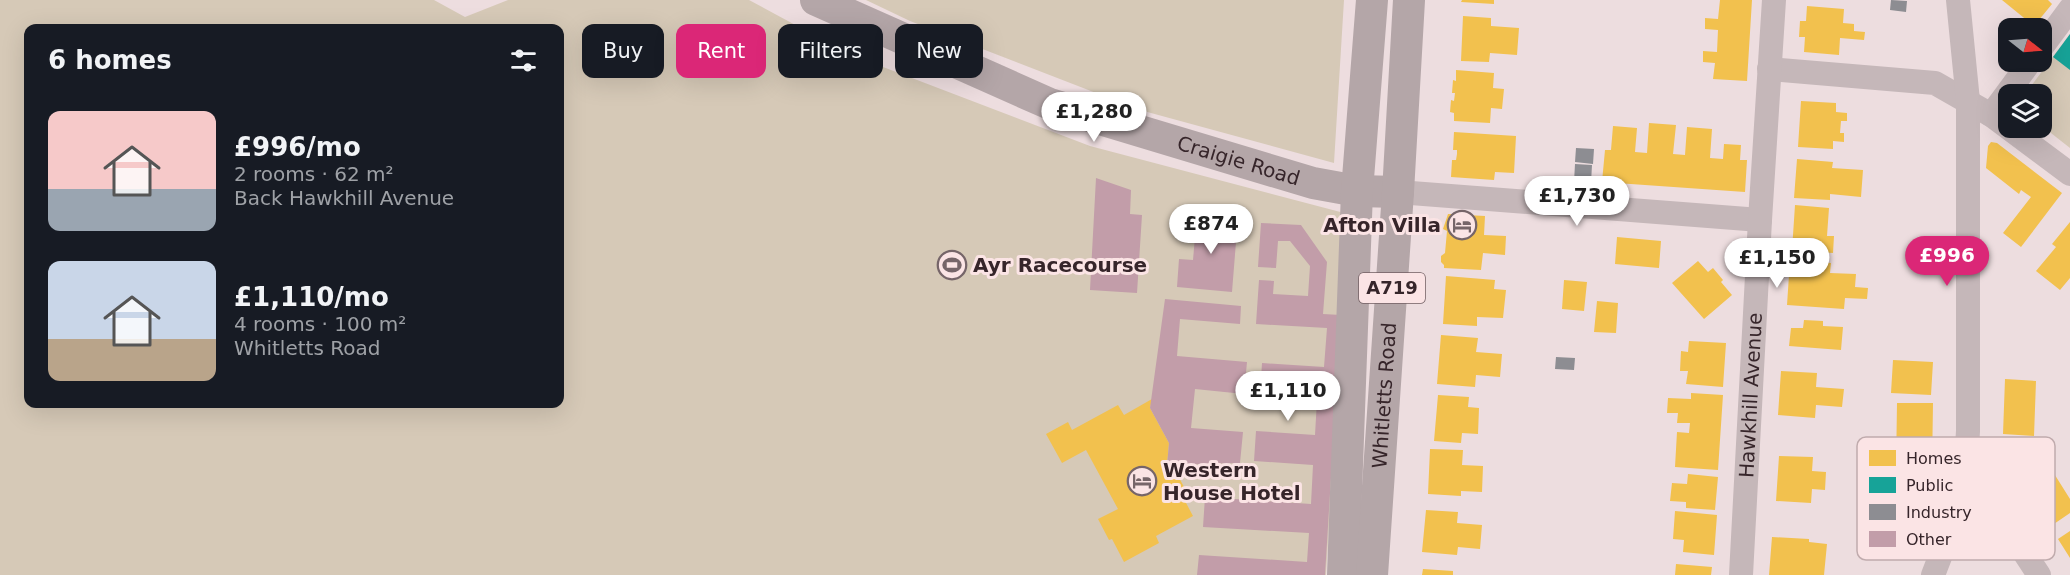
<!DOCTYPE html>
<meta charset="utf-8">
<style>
body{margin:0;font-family:"DejaVu Sans",sans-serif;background:#20242c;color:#f1f3f6;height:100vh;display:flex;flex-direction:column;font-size:22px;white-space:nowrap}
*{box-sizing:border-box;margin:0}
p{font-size:20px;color:#9ea1a6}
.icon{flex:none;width:33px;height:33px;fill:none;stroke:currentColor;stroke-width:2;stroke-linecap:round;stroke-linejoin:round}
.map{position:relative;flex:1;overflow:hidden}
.details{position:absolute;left:24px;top:24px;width:540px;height:384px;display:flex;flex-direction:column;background:#171b24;border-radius:12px;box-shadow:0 6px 24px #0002}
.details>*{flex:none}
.banner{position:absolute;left:582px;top:24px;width:570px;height:54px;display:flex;gap:12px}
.needle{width:39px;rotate:107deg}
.tools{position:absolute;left:1998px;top:18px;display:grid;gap:12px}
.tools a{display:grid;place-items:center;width:54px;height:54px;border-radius:12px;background:#171b24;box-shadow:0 6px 24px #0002;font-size:30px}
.price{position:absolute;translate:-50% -51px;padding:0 14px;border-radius:21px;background:#fff;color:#222;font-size:20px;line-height:39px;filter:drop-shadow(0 2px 3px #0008)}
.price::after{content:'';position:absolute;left:50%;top:36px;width:18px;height:14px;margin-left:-9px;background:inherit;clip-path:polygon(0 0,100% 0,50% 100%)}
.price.selected{background:#db2777;color:#fff}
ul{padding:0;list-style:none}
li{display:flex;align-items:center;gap:18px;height:150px;padding:0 24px}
li span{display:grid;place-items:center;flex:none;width:168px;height:120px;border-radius:12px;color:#555}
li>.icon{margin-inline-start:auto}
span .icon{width:72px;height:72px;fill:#fffc;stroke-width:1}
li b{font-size:26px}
h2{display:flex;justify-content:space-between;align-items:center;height:72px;padding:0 24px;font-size:26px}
.chip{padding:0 21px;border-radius:12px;background:#171b24;box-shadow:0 6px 24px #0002;font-size:21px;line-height:54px}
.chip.selected{background:#db2777;color:#fff}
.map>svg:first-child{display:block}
</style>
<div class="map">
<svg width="2070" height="575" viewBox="0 0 2070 575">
<rect width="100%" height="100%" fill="#eddddf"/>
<path fill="#d6c9b7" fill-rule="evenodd" d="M0,0H434L465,17L508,0H749L849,54L1090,146L1348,214L1326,575H0ZM28,28H560V404H28Z
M866,0H1344L1334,163L1140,110L910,21Z
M2070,34V148L2042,126V94H2030L2028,90Z"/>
<path fill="#f2c14e" d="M1462,0H1494V4L1461,2Z
M1720,0H1752L1747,81L1713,79L1715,63L1703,62V51L1717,52L1718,30L1705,29V18L1718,19Z
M2002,0H2048L2052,4L2034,26Z
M1807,6L1844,9L1843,23L1854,24V31L1865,32L1864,40L1840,38L1839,55L1804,52L1805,37H1799L1800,21H1806Z
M1463,16L1491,18V26L1519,28L1517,55L1490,53L1489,62L1461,61Z
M1456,70L1494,73L1493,88L1504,89L1502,109L1491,108L1490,123L1454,121V113L1450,112L1451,100L1454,101L1455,93H1452L1453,80L1456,81Z
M1801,101L1836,103V112L1847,113V121H1841L1840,133H1844V142L1833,141V149L1798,147Z
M1649,123L1676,125L1673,154L1685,155L1687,127L1712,129L1710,158L1723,159L1724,144L1741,145L1740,160H1747L1745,192L1602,182L1605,150H1611L1613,126L1637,128L1635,152L1647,153Z
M1454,132L1516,136L1514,173L1495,172L1494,180L1451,177L1452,160H1456L1457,154V150H1453Z
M1991,142L1997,143L2062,193L2021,247L2003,233L2031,197L2021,190L2019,194L1986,168L1988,146Z
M1797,159L1833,162L1832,168L1863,170L1861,197L1830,194V200L1794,198Z
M1795,205L1829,208L1827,236H1834L1833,253L1792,250Z
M1448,214L1485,216L1484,235L1506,236L1505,255L1483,253L1481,270L1444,268V265L1441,262V256L1445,253L1447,231L1443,229Z
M2070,222V278L2060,290L2036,271L2056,247L2052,244Z
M1617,237L1661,241L1659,268L1615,264Z
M1790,260L1831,263L1830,273L1856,274L1855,287L1868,288L1867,299L1845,298L1844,309L1787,305Z
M1698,261L1708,272L1713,268L1723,280L1721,282L1732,295L1704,319L1672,283Z
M1446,276L1495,280L1494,289L1506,290L1503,318L1477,317V326L1443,324Z
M1564,280L1587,282L1584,311L1562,309Z
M1597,301L1618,303L1616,333L1594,332Z
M1804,320L1823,321V326L1843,327L1841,350L1789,346L1791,328H1803Z
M1441,335L1478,338L1476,352L1502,354L1500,377L1476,375L1475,387L1437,384Z
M1689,341L1726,343L1723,387L1686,384L1688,371H1680L1681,351L1688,352Z
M1893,360L1933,362L1931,395L1891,393Z
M1781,371L1817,373L1816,387L1844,389L1842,407L1816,405L1815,418L1778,415Z
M2005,379L2036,381L2034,436L2003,434Z
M1691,393L1723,395L1718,470L1675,467L1677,432L1689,433L1690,423H1677L1678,413H1667L1668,398L1691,399Z
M1438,395L1469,397L1468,407L1479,408L1478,434L1462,433L1461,443L1434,441Z
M1152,399L1150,408L1169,443L1167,465L1170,461L1190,498L1185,501L1193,516L1156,536L1159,543L1124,562L1112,539L1109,540L1098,519L1118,509L1086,450L1062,463L1046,434L1068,422L1072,430L1118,405L1124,415Z
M1897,403H1933L1932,469H1896Z
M1430,449L1463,450L1462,465L1483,466L1482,492L1461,491V496L1428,494Z
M1779,456L1813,457L1812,471L1826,472L1825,490L1812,489L1811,503L1776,501Z
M2048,464L2070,499V513L2051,526L2022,481Z
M1688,474L1718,477L1715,510L1686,508V502L1670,501L1672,483L1687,484Z
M1426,510L1458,512L1457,523L1482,525L1480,549L1458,547L1457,555L1422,552Z
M1675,511L1717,515L1714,555L1683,552L1684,540L1673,539Z
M2070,531V558L2058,539Z
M1772,537L1809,539V542L1827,544L1824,575H1769Z
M1676,564L1712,567L1711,575H1675Z
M1423,569L1453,571V575H1422Z"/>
<path fill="#17a398" d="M2070,34V70L2053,57Z"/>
<path fill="#8d8d92" d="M1891,0L1907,1L1906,12L1890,10Z
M1576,148L1594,149L1593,164L1575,162Z
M1575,164L1592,165L1591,183L1574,182Z
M1556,357L1575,358L1574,370L1555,369Z"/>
<path fill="#c29da9" d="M1096,178L1131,190L1130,214L1142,215L1137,293L1090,290Z
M1197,214L1238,217L1232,292L1177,287L1179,259L1193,260Z
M1261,223L1301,225L1327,262L1323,314L1341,315L1325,575H1197L1199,555L1307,562L1309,533L1203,527L1205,497L1311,504L1313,465L1254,461L1256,431L1315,435L1317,400L1260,396L1262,363L1324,367L1327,328L1256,324L1259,280L1274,281L1273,294L1308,296L1310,266L1290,241H1278L1276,268L1258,267Z
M1165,299L1241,306L1240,324L1180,319L1177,356L1247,362L1244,394L1195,389L1191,428L1243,432L1240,463L1167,465L1169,443L1150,408Z"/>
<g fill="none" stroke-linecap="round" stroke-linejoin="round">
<g stroke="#c5b7b9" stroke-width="24">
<path d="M2042,47L2070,9"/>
<path d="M1769,69L1935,83L1991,115L2070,174"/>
<path d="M1991,115L2030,62"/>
<path d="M1398,192L1760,220"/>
<path d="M1964,495L2012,534L2039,575"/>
<path id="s1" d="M1741,575L1760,220L1774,0"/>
<path d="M1933,575L1964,495L1968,431V101L1958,0"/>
</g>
<g stroke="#b4a6a8" stroke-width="32">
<path id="s2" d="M816,0L1050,104L1313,183L1357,191L1398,192"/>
<path d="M1343,575L1357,191L1372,0"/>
<path id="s3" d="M1372,575L1398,192L1409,0"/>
</g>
</g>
<defs>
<g id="hotel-ring" transform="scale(1.5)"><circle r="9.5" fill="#fbe4e5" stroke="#766569" stroke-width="1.5"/><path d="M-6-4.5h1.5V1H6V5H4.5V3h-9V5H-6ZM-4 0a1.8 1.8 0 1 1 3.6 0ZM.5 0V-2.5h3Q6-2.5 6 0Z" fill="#766569"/></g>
<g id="stadium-ring" transform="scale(1.5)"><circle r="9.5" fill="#fbe4e5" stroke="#766569" stroke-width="1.5"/><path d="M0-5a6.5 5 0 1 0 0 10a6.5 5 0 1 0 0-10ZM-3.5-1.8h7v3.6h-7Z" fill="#766569"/></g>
</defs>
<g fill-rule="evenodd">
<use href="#hotel-ring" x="1462" y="225"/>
<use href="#stadium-ring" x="952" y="265"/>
<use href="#hotel-ring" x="1142" y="481"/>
</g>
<g text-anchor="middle" stroke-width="6" stroke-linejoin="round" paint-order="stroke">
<rect fill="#fbe4e5" stroke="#715e62" stroke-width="1.5" x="1359" y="273" width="66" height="30" rx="4.5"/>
<g font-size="18" font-weight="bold" fill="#36252a">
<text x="1392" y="294">A719</text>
</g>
<g font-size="20" fill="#36252a" stroke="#fbe4e5">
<text dy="7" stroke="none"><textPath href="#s2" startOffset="453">Craigie Road</textPath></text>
<text dy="7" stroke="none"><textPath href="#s3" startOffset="180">Whitletts Road</textPath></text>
<text dy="7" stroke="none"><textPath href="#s1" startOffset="180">Hawkhill Avenue</textPath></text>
</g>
<g font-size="20" font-weight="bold" fill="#36252a" stroke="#fbe4e5" text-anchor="start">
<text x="1441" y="232" text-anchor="end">Afton Villa</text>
<text x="973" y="272">Ayr Racecourse</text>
<text x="1163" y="477">Western<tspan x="1163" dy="23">House Hotel</tspan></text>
</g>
</g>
<rect x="1857" y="437" width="198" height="123" rx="9" fill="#fbe4e5" stroke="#c0abad" stroke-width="1.5"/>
<rect x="1869" y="450" width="27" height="16" fill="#f2c14e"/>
<rect x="1869" y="477" width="27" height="16" fill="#17a398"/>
<rect x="1869" y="504" width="27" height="16" fill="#8d8d92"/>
<rect x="1869" y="531" width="27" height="16" fill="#c29da9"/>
<g font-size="16" fill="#36252a">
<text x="1906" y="464">Homes</text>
<text x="1906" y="491">Public</text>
<text x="1906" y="518">Industry</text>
<text x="1906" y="545">Other</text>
</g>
</svg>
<div class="tools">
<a><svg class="needle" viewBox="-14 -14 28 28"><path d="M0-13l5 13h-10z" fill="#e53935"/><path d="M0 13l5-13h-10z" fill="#9ea1a6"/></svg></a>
<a><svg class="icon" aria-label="layers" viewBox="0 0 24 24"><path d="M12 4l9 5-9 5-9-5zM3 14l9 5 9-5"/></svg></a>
</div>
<b class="price" style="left:1094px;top:143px">£1,280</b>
<b class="price" style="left:1577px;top:227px">£1,730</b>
<b class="price" style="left:1211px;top:255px">£874</b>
<b class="price selected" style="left:1947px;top:287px">£996</b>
<b class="price" style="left:1777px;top:289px">£1,150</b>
<b class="price" style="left:1288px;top:422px">£1,110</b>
<div class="banner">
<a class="chip">Buy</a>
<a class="chip selected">Rent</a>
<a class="chip">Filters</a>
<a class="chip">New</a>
</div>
<section class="details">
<h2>6 homes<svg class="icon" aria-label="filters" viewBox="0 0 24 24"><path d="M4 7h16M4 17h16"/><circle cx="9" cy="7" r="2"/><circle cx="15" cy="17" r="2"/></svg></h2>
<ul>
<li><span style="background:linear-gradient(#f6c9c9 65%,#9aa5b1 0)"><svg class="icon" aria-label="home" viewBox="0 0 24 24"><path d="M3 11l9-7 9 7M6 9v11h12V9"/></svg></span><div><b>£996/mo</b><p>2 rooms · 62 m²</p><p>Back Hawkhill Avenue</p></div></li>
<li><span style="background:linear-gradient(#c9d6e8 65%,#b9a48a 0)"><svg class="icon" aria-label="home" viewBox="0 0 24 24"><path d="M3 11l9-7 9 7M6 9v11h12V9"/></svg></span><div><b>£1,110/mo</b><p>4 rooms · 100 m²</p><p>Whitletts Road</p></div></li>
</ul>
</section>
</div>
